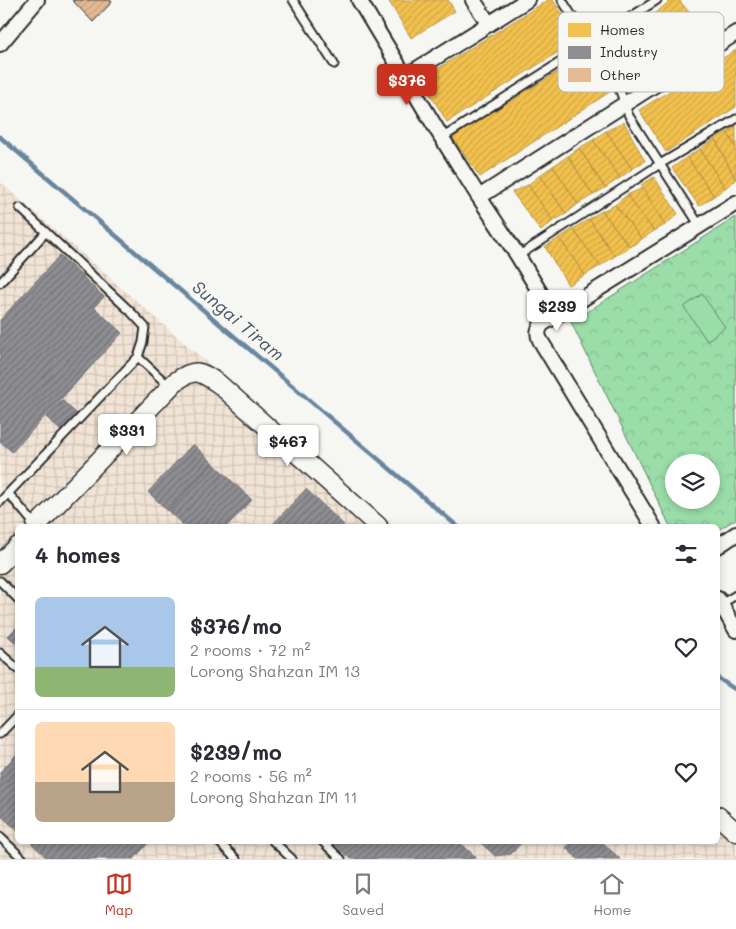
<!DOCTYPE html>
<meta charset="utf-8">
<style>
body{margin:0;font-family:Mali,sans-serif;background:#f2f2f3;color:#2b2b33;height:100vh;display:flex;flex-direction:column;font-size:19px;white-space:nowrap}
*{box-sizing:border-box;margin:0}
p{font-size:16px;color:#7c7c81}
.icon{flex:none;width:28px;height:28px;fill:none;stroke:currentColor;stroke-width:2;stroke-linecap:round;stroke-linejoin:round}
.map{position:relative;flex:1;overflow:hidden}
.drawer{position:absolute;left:15px;top:524px;width:705px;height:320px;display:flex;flex-direction:column;background:#fff;border-radius:8px;box-shadow:0 2px 8px #0003}
.drawer>*{flex:none}
.tools{position:absolute;left:665px;top:454px;display:grid;gap:10px}
.tools a{display:grid;place-items:center;width:55px;height:55px;border-radius:50%;background:#fff;box-shadow:0 2px 8px #0003;font-size:25px}
.price{position:absolute;translate:-50% -42px;padding:0 11px;border-radius:5px;background:#fff;color:#222;font-size:16px;line-height:32px;filter:drop-shadow(0 1px 2px #0008)}
.price::after{content:'';position:absolute;left:50%;top:30px;width:15px;height:11px;margin-left:-8px;background:inherit;clip-path:polygon(0 0,100% 0,50% 100%)}
.price.on{background:#c8321e;color:#fff}
ul{padding:0;list-style:none}
li{display:flex;align-items:center;gap:15px;height:125px;padding:0 20px}
li+li{border-top:1px solid #e1e1e2}
li span{display:grid;place-items:center;flex:none;width:140px;height:100px;border-radius:8px;color:#555}
li>.icon{margin-inline-start:auto}
span .icon{width:60px;height:60px;fill:#fffc;stroke-width:1}
li b{font-size:21px}
h2{display:flex;justify-content:space-between;align-items:center;height:60px;padding:0 20px;font-size:21px}
.menu{display:flex;justify-content:space-around;align-items:center;height:70px;border-top:1px solid #e1e1e2;background:#fff;font-size:14px;color:#7c7c81}
.menu a{display:grid;justify-items:center;gap:2px}
.menu .on{color:#c8321e}
.map>svg:first-child{display:block}
</style>
<div class="map">
<svg width="736" height="859" viewBox="0 0 736 859">
<defs>
<pattern id="industrial-grid" width="8" height="8" patternUnits="userSpaceOnUse" patternTransform="scale(1.25)"><rect width="8" height="8" fill="#f1e4d6"/><path d="M0 4h8M4 0v8" fill="none" stroke="#cfc4b8"/></pattern>
<pattern id="park-crowns" width="20" height="18" patternUnits="userSpaceOnUse" patternTransform="scale(1.25)"><rect width="20" height="18" fill="#9adda8"/><path d="M2 6a3 3 0 1 1 6 0M12 15a3 3 0 1 1 6 0" fill="none" stroke="#85be91"/></pattern>
<pattern id="homes-hatch" width="6" height="6" patternUnits="userSpaceOnUse" patternTransform="scale(1.25)"><rect width="6" height="6" fill="#f2c14e"/><path d="M-1 1l2-2M0 6l6-6M5 7l2-2" fill="none" stroke="#d0a644"/></pattern>
<pattern id="industry-hatch" width="6" height="6" patternUnits="userSpaceOnUse" patternTransform="scale(1.25)"><rect width="6" height="6" fill="#8d8d92"/><path d="M-1 1l2-2M0 6l6-6M5 7l2-2" fill="none" stroke="#737377"/></pattern>
<pattern id="building-hatch" width="6" height="6" patternUnits="userSpaceOnUse" patternTransform="scale(1.25)"><rect width="6" height="6" fill="#e4ba94"/><path d="M-1 1l2-2M0 6l6-6M5 7l2-2" fill="none" stroke="#c4a080"/></pattern>
</defs>
<rect width="100%" height="100%" fill="#f6f6f2"/>
<filter id="ink" filterUnits="userSpaceOnUse"><feTurbulence type="fractalNoise" baseFrequency=".02" numOctaves="2"/><feDisplacementMap in="SourceGraphic" scale="10" xChannelSelector="R" yChannelSelector="G"/><feConvolveMatrix kernelMatrix="1 2 1 2 8 2 1 2 1" color-interpolation-filters="sRGB"/></filter>
<g filter="url(#ink)">
<path fill="url(#industrial-grid)" d="M0,182L394,526H18V841H718V805L736,821V859H0Z"/>
<path fill="url(#park-crowns)" stroke="#62846a" fill-rule="evenodd" d="M736,217V519L718,530V526H670L571,322ZM674,462H711V500H674Z"/>
<path fill="#9adda8" stroke="#62846a" d="M702,294L725,327L707,341L684,307Z"/>
<path fill="url(#homes-hatch)" stroke="#b69444" d="M388,0H448L455,11L411,38Z
M548,0H553L579,39L447,122L421,79Z
M671,0H679L702,28L634,85L608,53Z
M736,50V107L666,152L639,110Z
M588,53L611,91L480,177L452,137Z
M624,122L645,161L632,169L606,131Z
M736,125V148L727,132Z
M606,131L632,169L620,178L593,140Z
M727,132L736,148V180L715,139Z
M715,139L736,180L725,188L700,149Z
M593,140L620,178L605,188L579,148Z
M579,148L605,188L593,195L568,156Z
M700,149L725,188L714,196L687,157Z
M568,156L593,195L578,204L553,166Z
M687,157L714,196L699,206L672,168Z
M553,166L578,204L566,214L540,175Z
M540,175L566,214L553,221L528,185Z
M654,177L678,214L665,225L641,185Z
M528,185L553,221L541,231L512,192Z
M643,188L665,225L654,231L627,195Z
M627,195L654,231L642,239L615,205Z
M615,205L642,239L630,247L602,211Z
M602,211L630,247L615,256L589,219Z
M589,219L615,256L600,266L573,229Z
M573,229L600,266L585,275L559,238Z
M559,238L585,275L568,285L545,247Z"/>
<path fill="url(#industry-hatch)" stroke="#707073" d="M60,255L104,297L94,307L122,333L12,452L0,441V320Z
M62,400L79,416L63,433L46,417Z
M193,444L213,463L168,511L148,492Z
M213,463L252,500L227,526H184L168,511Z
M306,489L344,525L343,526H271Z
M17,627H18V645L8,636Z
M18,753V831L0,815V772Z
M29,841H150L134,859H48Z
M331,841H458L476,857L475,859H351Z
M479,841H523L511,854L495,856Z
M572,841H601L620,859H578L566,848Z"/>
<g fill="none" stroke-linecap="round" stroke-linejoin="round">
<path stroke="#68869f" stroke-width="4.5" d="M0,137L457,526
M718,678L736,690"/>
</g>
<path fill="url(#building-hatch)" stroke="#2b2b2b" d="M72,0H110L112,2L93,22Z"/>
<g fill="none" stroke-linecap="round" stroke-linejoin="round">
<g stroke="#2b2b2b" stroke-width="11">
<path id="service" d="M293,0L334,64
M562,0L620,91L629,116L700,226
M442,138L657,0
M20,208L130,311L145,327L143,342L138,357
M518,256L660,164L736,119
M0,283L46,232
M9,494L36,526
M0,502L138,357L170,387
M0,581L18,599
M721,604L736,595
M0,653L18,669
M0,734L18,715
M0,837L23,859
M218,841L236,859
M273,841L292,859
M322,841L341,859"/>
</g>
<g stroke="#2b2b2b" stroke-width="18">
<path id="minor" d="M359,0L442,138L479,197
M473,0L489,24
M0,44L37,0
M406,76L527,0
M554,316L518,256L479,197L736,33
M653,526L540,340C537,333 538,330 542,324L736,203
M718,546L736,534
M718,599L736,630"/>
</g>
<g stroke="#2b2b2b" stroke-width="21">
<path id="tertiary" d="M36,526L175,382C195,367 200,371 219,384L378,526
M0,564L18,546
M718,816L736,832"/>
</g>
<use href="#service" stroke="#f6f6f2" stroke-width="7"/>
<use href="#minor" stroke="#f6f6f2" stroke-width="14"/>
<use href="#tertiary" stroke="#f6f6f2" stroke-width="18"/>
</g>
</g>
<g text-anchor="middle" stroke-width="5" stroke-linejoin="round" paint-order="stroke">
<g font-size="18" font-style="italic" fill="#495865" stroke="#f6f6f2">
<text transform="translate(238 321) rotate(40)" y="6">Sungai Tiram</text>
</g>
</g>
<rect x="558" y="12" width="166" height="80" rx="8" fill="#f6f6f2" stroke="#b9b9b6" stroke-width="1"/>
<rect x="568" y="23" width="23" height="14" fill="#f2c14e"/>
<rect x="568" y="46" width="23" height="13" fill="#8d8d92"/>
<rect x="568" y="68" width="23" height="14" fill="#e4ba94"/>
<g font-size="14" fill="#2b2b2b">
<text x="600" y="35">Homes</text>
<text x="600" y="57">Industry</text>
<text x="600" y="80">Other</text>
</g>
</svg>
<div class="tools">
<a><svg class="icon" aria-label="layers" viewBox="0 0 24 24"><path d="M12 4l9 5-9 5-9-5zM3 14l9 5 9-5"/></svg></a>
</div>
<b class="price on" style="left:407px;top:106px">$376</b>
<b class="price" style="left:557px;top:332px">$239</b>
<b class="price" style="left:127px;top:456px">$331</b>
<b class="price" style="left:288px;top:467px">$467</b>
<section class="drawer">
<h2>4 homes<svg class="icon" aria-label="filters" viewBox="0 0 24 24"><path d="M4 7h16M4 17h16"/><circle cx="9" cy="7" r="2"/><circle cx="15" cy="17" r="2"/></svg></h2>
<ul>
<li><span style="background:linear-gradient(#a9c7e8 70%,#8fb573 0)"><svg class="icon" aria-label="home" viewBox="0 0 24 24"><path d="M3 11l9-7 9 7M6 9v11h12V9"/></svg></span><div><b>$376/mo</b><p>2 rooms · 72 m²</p><p>Lorong Shahzan IM 13</p></div><svg class="icon" aria-label="heart" viewBox="0 0 24 24"><path d="M12 20l-8-8c-3-5 5-10 8-4 3-6 11-1 8 4z"/></svg></li>
<li><span style="background:linear-gradient(#ffd9b3 60%,#b9a48a 0)"><svg class="icon" aria-label="home" viewBox="0 0 24 24"><path d="M3 11l9-7 9 7M6 9v11h12V9"/></svg></span><div><b>$239/mo</b><p>2 rooms · 56 m²</p><p>Lorong Shahzan IM 11</p></div><svg class="icon" aria-label="heart" viewBox="0 0 24 24"><path d="M12 20l-8-8c-3-5 5-10 8-4 3-6 11-1 8 4z"/></svg></li>
</ul>
</section>
</div>
<nav class="menu">
<a class="on"><svg class="icon" aria-label="map" viewBox="0 0 24 24"><path d="M3 6l6-2 6 2 6-2v14l-6 2-6-2-6 2zM9 4v14M15 6v14"/></svg>Map</a>
<a><svg class="icon" aria-label="saved" viewBox="0 0 24 24"><path d="M7 4h10v16l-5-4-5 4z"/></svg>Saved</a>
<a><svg class="icon" aria-label="home" viewBox="0 0 24 24"><path d="M3 11l9-7 9 7M6 9v11h12V9"/></svg>Home</a>
</nav>
